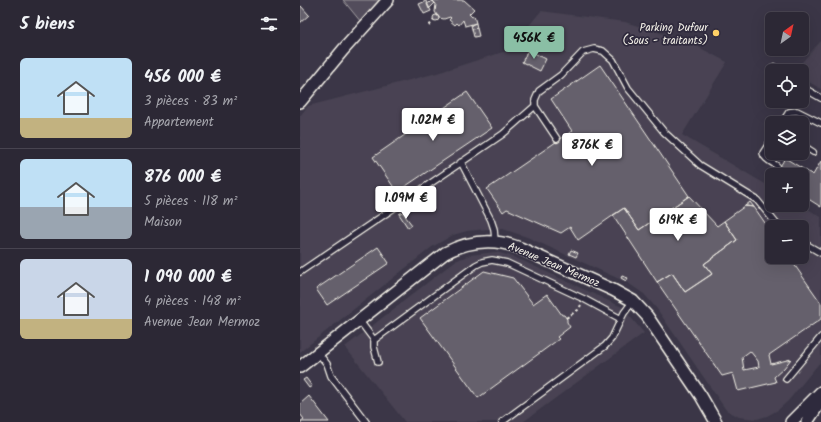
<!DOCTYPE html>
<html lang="fr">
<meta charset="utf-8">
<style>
body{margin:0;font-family:Kalam,sans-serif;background:#383441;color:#f1f3f6;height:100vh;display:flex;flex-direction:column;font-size:15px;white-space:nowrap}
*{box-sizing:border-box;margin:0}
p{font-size:13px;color:#a6a6ad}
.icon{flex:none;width:22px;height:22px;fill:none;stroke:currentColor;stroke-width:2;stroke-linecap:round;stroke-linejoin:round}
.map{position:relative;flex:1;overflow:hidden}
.panel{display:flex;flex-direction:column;background:#2c2835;width:300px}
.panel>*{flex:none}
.needle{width:26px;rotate:33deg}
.controls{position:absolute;left:465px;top:12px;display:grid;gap:8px}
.controls a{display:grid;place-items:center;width:44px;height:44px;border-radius:6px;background:#2c2835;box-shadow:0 4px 16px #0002,0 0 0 1px #484450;font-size:20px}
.price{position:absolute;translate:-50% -34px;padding:0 9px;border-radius:4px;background:#fff;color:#222;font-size:13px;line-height:26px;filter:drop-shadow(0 1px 2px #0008)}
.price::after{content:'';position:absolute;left:50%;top:24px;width:12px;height:9px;margin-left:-6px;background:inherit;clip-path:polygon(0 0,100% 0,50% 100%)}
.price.selected{background:#8abfa5;color:#111}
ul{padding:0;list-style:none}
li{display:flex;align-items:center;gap:12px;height:100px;padding:0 20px}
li+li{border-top:1px solid #484450}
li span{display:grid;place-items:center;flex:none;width:112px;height:80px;border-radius:6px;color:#555}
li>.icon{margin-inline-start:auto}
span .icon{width:48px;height:48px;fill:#fffc;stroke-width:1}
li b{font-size:17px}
h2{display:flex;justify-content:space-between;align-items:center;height:48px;padding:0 20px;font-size:17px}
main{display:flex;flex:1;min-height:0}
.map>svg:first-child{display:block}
</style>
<main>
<section class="panel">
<h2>5 biens<svg class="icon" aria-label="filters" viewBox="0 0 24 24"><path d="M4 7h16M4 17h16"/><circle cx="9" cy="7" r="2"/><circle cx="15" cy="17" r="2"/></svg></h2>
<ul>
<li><span style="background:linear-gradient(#bfe0f5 75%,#c2b280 0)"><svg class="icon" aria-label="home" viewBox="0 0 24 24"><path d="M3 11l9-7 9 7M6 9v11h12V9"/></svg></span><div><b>456 000 €</b><p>3 pièces · 83 m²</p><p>Appartement</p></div></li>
<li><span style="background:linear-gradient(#bfe0f5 60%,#9aa5b1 0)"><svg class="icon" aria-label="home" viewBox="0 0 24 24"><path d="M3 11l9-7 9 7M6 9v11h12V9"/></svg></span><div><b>876 000 €</b><p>5 pièces · 118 m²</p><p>Maison</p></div></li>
<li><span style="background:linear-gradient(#c9d6e8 75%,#c2b280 0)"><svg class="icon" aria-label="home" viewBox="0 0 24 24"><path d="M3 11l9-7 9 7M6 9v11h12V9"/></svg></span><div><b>1 090 000 €</b><p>4 pièces · 148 m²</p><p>Avenue Jean Mermoz</p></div></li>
</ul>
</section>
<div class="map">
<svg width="521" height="422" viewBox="0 0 521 422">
<rect width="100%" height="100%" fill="#3b3647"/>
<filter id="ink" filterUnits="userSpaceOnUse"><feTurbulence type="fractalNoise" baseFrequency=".025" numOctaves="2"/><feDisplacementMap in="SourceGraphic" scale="8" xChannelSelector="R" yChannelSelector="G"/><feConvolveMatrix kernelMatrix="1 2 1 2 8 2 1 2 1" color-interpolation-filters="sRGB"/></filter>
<g filter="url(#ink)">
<path fill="#484352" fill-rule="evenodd" d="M241,11L325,22L389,42L427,62L382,135L472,188V205H501L521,217V361L488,401L478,410L467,416L457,419L439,417L426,410L357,309L344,294L328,283L227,237L203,229H187L167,231L153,235L132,247L0,352V116L8,106L137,73L209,50ZM472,227H502V257H472Z
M521,41V89L502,78V71H494Z
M196,252L210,256L223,261L313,303L322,307L344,333L223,422H105L45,347L155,261L170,255Z"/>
<path fill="#534e5c" stroke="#a4a0a2" d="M43,0H80L61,22Z"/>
<path fill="#65616c" stroke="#f4f1e8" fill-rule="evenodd" d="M132,0H164L174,9L169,14L172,17L174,16L176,23L165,26L163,20L159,25L157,23L155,25L149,20L151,18L150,17L144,19L139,18L135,12L136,4Z
M126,1L131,11L124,14L119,4Z
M132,1L135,3L129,9L127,4Z
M1,6L9,15L0,23V7Z
M133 18a3 3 0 1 1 6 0a3 3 0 1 1-6 0Z
M176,23L177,28L172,29L171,25Z
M177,28L179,36L174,37L172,29Z
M228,50L246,59L240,71L222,62Z
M300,65L389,196L339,230L324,208L278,240L270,227L261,233L207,209L203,212L187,189L272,131L251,99Z
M167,92L192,128L97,192L73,157Z
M485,158L513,175L521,161V207L502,195V175H475Z
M389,196L417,226L424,221L437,240L404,264L412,274L385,292L372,273L357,282L313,215L324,208L339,230Z
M450,202L454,207L445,206Z
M445,206L454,207L472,233V257H489L521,303V319L469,355L471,364L491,359L484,368L474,377L476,382L438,391L433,373L422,376L357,282L372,273L385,292L412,274L404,264L437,240L424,221ZM450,351L458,361L459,367L444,370L442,357Z
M102,212L112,225L108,228L99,214Z
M78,247L89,263L27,305L16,289Z
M271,250L278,253L276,257L269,254Z
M184,271L213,278L233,304L247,294L262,315H264L267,319V322L270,327L257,337L259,339L178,398L120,318Z
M322,276L328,278L326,281L321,278Z
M6,378L12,386L9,388L3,380Z
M9,396L29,422H0L4,419L0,414V404Z"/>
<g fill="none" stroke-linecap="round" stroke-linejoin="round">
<g stroke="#f4f1e8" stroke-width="8">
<path id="lane" d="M474,67L479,71
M502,87L521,98
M482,123L489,112L497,111L521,123
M257,139L235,106V100L239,91L261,75L283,52L294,49L303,51L313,60L328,88L364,132L400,165L457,200L479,227
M472,139L463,153C464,159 472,162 477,166
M502,145L513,152
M161,162L191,220L194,229L195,241
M502,242L521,253
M0,272L203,134L235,106
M59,320L74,340
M18,353L27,364L31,376L66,422
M78,362L74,347V340L176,265L182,262L192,260L207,263L284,299L321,319L324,313L333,301
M486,379L521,337
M202,422L305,346L312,338L321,319"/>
</g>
<g stroke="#f4f1e8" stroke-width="14">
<path id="street" d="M0,102L43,50L88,0
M0,367L145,253C170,240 194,238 220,248L313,290L333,301L347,316L401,396L416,422
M491,422L521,392
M507,422L521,401"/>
</g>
<path stroke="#f4f1e8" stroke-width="2" stroke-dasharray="3 3" stroke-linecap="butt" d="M129,26L134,20
M266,318L278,310L281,305"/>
<use href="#lane" stroke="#2f2a3d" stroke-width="5.5"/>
<use href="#street" stroke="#2f2a3d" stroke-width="11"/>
</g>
</g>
<circle fill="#ffd166" stroke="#2f2a3d" stroke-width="1.5" cx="416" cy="33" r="4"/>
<g text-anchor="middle" stroke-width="3.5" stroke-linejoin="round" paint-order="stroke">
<g font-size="11" fill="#f4f1e8" stroke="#2f2a3d" text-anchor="end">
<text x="408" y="31">Parking Dufour<tspan x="408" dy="13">(Sous - traitants)</tspan></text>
</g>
<g font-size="11" fill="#f4f1e8" stroke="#2f2a3d">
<text transform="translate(254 264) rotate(23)" y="4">Avenue Jean Mermoz</text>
</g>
</g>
</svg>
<div class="controls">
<a><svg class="needle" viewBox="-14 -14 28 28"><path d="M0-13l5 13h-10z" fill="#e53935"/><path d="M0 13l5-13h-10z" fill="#a6a6ad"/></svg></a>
<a><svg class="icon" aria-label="locate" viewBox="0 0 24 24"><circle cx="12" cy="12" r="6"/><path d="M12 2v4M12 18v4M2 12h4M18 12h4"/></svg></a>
<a><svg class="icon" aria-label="layers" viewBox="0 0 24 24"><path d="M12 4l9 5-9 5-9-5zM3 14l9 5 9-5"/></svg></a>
<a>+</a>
<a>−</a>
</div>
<b class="price selected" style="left:234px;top:60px">456K €</b>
<b class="price" style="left:133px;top:142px">1.02M €</b>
<b class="price" style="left:292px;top:167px">876K €</b>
<b class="price" style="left:106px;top:220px">1.09M €</b>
<b class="price" style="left:378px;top:242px">619K €</b>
</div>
</main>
